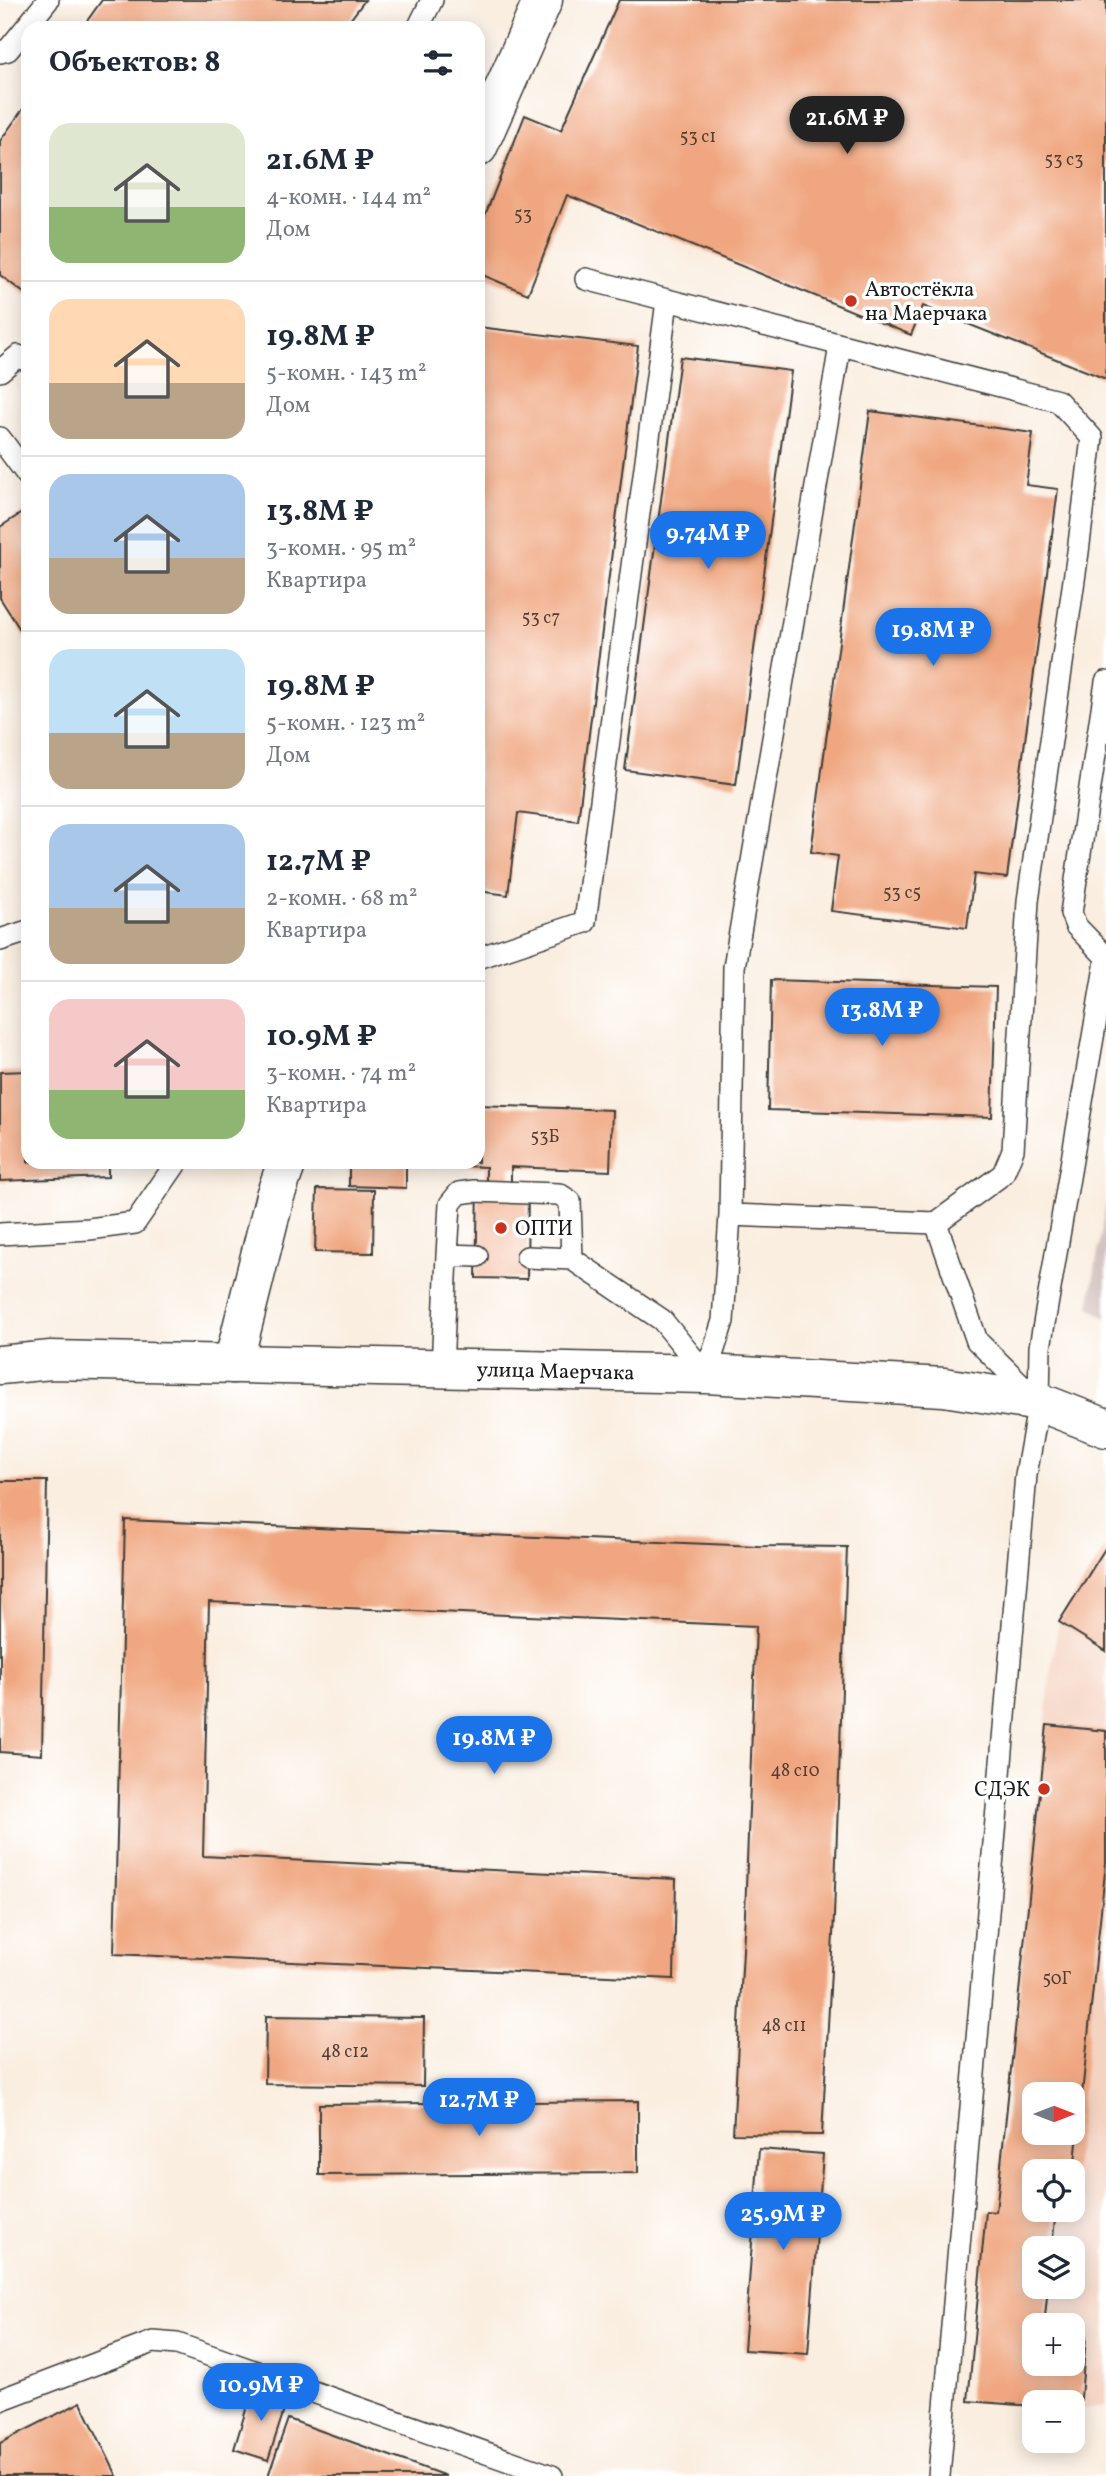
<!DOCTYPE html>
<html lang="ru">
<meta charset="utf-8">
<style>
body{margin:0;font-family:Vollkorn,serif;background:#f2f2f3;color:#1f2937;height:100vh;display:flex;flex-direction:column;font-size:26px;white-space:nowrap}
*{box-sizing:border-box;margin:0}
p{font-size:23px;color:#747a83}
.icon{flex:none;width:38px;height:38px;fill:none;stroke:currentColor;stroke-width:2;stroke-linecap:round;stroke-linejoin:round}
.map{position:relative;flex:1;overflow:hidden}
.side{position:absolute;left:21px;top:21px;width:464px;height:1148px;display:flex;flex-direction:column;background:#fff;border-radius:21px;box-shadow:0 4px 18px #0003}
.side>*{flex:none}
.needle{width:46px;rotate:90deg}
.buttons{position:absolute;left:1022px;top:2082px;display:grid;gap:14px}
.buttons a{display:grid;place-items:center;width:63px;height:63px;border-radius:14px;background:#fff;box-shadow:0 4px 18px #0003;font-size:35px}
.price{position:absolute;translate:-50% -60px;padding:0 16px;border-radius:24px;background:#1a73e8;color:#fff;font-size:23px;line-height:46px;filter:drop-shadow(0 2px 4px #0008)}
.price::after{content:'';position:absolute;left:50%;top:42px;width:21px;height:16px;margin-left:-10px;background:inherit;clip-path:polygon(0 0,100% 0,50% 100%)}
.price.current{background:#222;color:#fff}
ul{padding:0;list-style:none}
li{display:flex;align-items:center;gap:21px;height:175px;padding:0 28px}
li+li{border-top:2px solid #e0e1e3}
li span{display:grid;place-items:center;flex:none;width:196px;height:140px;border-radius:21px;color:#555}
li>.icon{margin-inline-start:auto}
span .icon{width:84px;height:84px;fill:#fffc;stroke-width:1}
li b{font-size:30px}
h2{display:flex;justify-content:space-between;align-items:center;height:84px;padding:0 28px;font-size:30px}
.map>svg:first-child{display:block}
</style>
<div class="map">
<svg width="1106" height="2476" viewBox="0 0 1106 2476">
<rect width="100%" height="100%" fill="#fff"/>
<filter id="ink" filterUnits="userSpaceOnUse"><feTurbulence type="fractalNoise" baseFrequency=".0143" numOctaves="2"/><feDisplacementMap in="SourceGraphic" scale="14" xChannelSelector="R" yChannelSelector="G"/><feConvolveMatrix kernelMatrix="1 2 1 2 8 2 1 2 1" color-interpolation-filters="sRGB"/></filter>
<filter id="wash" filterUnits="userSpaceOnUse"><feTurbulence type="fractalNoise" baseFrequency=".00686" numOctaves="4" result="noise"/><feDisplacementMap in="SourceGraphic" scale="28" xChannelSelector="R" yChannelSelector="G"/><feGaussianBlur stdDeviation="1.57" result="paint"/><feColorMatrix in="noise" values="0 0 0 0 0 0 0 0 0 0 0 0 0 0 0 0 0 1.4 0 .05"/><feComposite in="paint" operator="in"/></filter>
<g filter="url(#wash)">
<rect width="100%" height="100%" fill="#faeee0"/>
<path fill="#f5d3c1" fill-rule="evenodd" d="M1106,1547V2405L1080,2410L1073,2409V2403H1034V2406L968,2401L986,2211H996L1052,1660L1059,1622ZM1034,2095H1073V2133H1034ZM1034,2172H1073V2210H1034ZM1034,2249H1073V2287H1034ZM1034,2326H1073V2364H1034Z"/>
<path fill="#d1c0bc" d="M1106,1202V1318L1089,1307Z"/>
<g id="blocks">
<path fill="#f0a781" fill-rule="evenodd" d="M102,0H365L344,28H82Z
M619,0H1106V379L923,306L911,335L567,195L528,294L478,273V233L525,115L561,130Z
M28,102V296L0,275V141Z
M478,327L638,346L578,821L518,813L508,895L478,891Z
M680,357L791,371L736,785L625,770Z
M870,411L1033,433L1026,485L1058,489L1007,878L974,874L967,928L831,911L838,856L811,852Z
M28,509V642L0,598V527Z
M771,980L996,987L992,1117L768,1110Z
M28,1071V1162H108V1177L0,1181V1072Z
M478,1105L612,1110L610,1171L511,1167V1187H528L527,1279L476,1278L478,1189L486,1190V1167L412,1164V1162H478Z
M349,1162H406V1188L349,1186Z
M317,1189L374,1190L373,1253L315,1252Z
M0,1481H47L42,1755L0,1752Z
M125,1520L758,1546L847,1547L834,1916L822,2135L733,2134L745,1914L756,1626L209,1602L203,1856L676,1879L674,1979L114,1954Z
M1106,1547V1651L1059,1622Z
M1047,1725L1106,1731V1862L1074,2172H1034V2210H1070L1069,2219L1055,2218L1052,2249H1034V2287H1048L1044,2326H1034V2364H1073V2335L1086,2336L1080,2410L1073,2409V2403H1034V2406L968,2401L986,2211L996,2212ZM1034,2095H1073V2133H1034Z
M266,2016L424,2018L423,2086L265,2084Z
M638,2101V2173L319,2175V2104Z
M759,2149L823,2154L808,2354L744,2350Z
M253,2387L288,2398L268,2460L234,2449Z
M81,2402L117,2476H0V2443Z
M288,2419L446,2476H268Z"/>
</g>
</g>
<g filter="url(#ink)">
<use href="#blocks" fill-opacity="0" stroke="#3d3c39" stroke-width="2"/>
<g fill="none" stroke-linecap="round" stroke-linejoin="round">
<g stroke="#3d3c39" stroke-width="24">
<path id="lane" d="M418,28L432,0
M0,52L8,50L48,0
M586,279L1058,401L1092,438L1078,552L1028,901L1013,1150L1003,1174L936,1223
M0,371L18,356L28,361
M0,438L28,476
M1106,682L1071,913L1076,926L1106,957
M0,940L28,931
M478,958L585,922L667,301
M730,1215L936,1223L977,1341L1035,1398
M0,1234L89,1229L135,1223L177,1162
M447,1255L450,1204L459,1193L474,1191L559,1194L570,1201L572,1259
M527,1257L572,1259L662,1320L706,1374
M442,1369L447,1255L477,1256
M706,1374L723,1321L730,1215L734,967L840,346
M0,2400L153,2342L177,2344L552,2476
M939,2476L1026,1475L1039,1402L1040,1347L1106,961"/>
</g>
<g stroke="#3d3c39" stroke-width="41">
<path id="street" d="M478,147L543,0
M233,1364L275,1196L287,1162"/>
</g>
<g stroke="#3d3c39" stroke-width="41">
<g id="primary">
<path id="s1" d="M0,1365L51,1360L706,1374L944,1387L1039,1402L1106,1428"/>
</g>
</g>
<use href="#lane" stroke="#fff" stroke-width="21"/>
<use href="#street" stroke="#fff" stroke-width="38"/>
<use href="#primary" stroke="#fff" stroke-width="38"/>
</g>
</g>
<g fill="#c8321e" stroke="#fff" stroke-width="2.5">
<circle cx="851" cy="301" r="7"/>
<circle cx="501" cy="1228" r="7"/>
<circle cx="1044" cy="1789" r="7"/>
</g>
<g text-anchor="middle" stroke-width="7" stroke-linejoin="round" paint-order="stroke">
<g font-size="18" fill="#513f35">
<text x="698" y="142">53 с1</text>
<text x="1064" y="165">53 с3</text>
<text x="523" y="220">53</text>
<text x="541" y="623">53 с7</text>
<text x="902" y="898">53 с5</text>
<text x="545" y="1142">53Б</text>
<text x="795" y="1776">48 с10</text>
<text x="1057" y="1984">50Г</text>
<text x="784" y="2031">48 с11</text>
<text x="345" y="2057">48 с12</text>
</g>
<g font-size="21" fill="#1c1c1c" stroke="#fff" text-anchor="start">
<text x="865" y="296">Автостёкла<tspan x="865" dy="24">на Маерчака</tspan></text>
<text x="515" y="1235">ОПТИ</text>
<text x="1030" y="1796" text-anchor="end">СДЭК</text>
</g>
<g font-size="21" fill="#1c1c1c" stroke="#fff">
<text dy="7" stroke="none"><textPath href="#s1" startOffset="556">улица Маерчака</textPath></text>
</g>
</g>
</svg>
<div class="buttons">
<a><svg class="needle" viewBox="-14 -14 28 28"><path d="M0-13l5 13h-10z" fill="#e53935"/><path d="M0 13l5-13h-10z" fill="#747a83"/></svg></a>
<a><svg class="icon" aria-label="locate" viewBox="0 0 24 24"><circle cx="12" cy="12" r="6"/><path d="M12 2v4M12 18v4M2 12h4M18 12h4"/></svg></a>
<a><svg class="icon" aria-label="layers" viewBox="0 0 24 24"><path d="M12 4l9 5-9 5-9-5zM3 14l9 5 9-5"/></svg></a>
<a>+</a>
<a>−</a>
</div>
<b class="price current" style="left:847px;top:156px">21.6M ₽</b>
<b class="price" style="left:708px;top:571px">9.74M ₽</b>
<b class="price" style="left:933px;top:668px">19.8M ₽</b>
<b class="price" style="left:882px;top:1048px">13.8M ₽</b>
<b class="price" style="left:494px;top:1776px">19.8M ₽</b>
<b class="price" style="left:479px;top:2138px">12.7M ₽</b>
<b class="price" style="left:783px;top:2252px">25.9M ₽</b>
<b class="price" style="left:261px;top:2423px">10.9M ₽</b>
<section class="side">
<h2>Объектов: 8<svg class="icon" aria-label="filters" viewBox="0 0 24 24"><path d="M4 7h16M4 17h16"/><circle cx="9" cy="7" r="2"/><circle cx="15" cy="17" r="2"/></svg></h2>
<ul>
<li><span style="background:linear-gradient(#dfe7d0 60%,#8fb573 0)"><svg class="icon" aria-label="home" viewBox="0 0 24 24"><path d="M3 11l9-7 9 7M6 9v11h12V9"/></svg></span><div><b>21.6M ₽</b><p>4-комн. · 144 m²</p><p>Дом</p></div></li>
<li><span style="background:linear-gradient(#ffd9b3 60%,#b9a48a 0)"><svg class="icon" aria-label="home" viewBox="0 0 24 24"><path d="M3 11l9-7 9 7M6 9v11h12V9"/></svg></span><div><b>19.8M ₽</b><p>5-комн. · 143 m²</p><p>Дом</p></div></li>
<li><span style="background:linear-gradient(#a9c7e8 60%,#b9a48a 0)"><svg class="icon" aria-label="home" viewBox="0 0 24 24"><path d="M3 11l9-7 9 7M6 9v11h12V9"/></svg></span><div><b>13.8M ₽</b><p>3-комн. · 95 m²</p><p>Квартира</p></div></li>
<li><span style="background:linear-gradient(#bfe0f5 60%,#b9a48a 0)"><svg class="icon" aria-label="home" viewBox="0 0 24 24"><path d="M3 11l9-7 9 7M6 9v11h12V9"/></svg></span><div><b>19.8M ₽</b><p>5-комн. · 123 m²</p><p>Дом</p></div></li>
<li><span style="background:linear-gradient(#a9c7e8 60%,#b9a48a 0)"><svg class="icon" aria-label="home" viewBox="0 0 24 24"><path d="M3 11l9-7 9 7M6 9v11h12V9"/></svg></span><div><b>12.7M ₽</b><p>2-комн. · 68 m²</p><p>Квартира</p></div></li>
<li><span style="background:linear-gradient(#f6c9c9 65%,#8fb573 0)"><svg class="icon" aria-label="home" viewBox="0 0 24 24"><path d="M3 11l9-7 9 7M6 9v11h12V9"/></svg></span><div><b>10.9M ₽</b><p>3-комн. · 74 m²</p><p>Квартира</p></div></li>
</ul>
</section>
</div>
